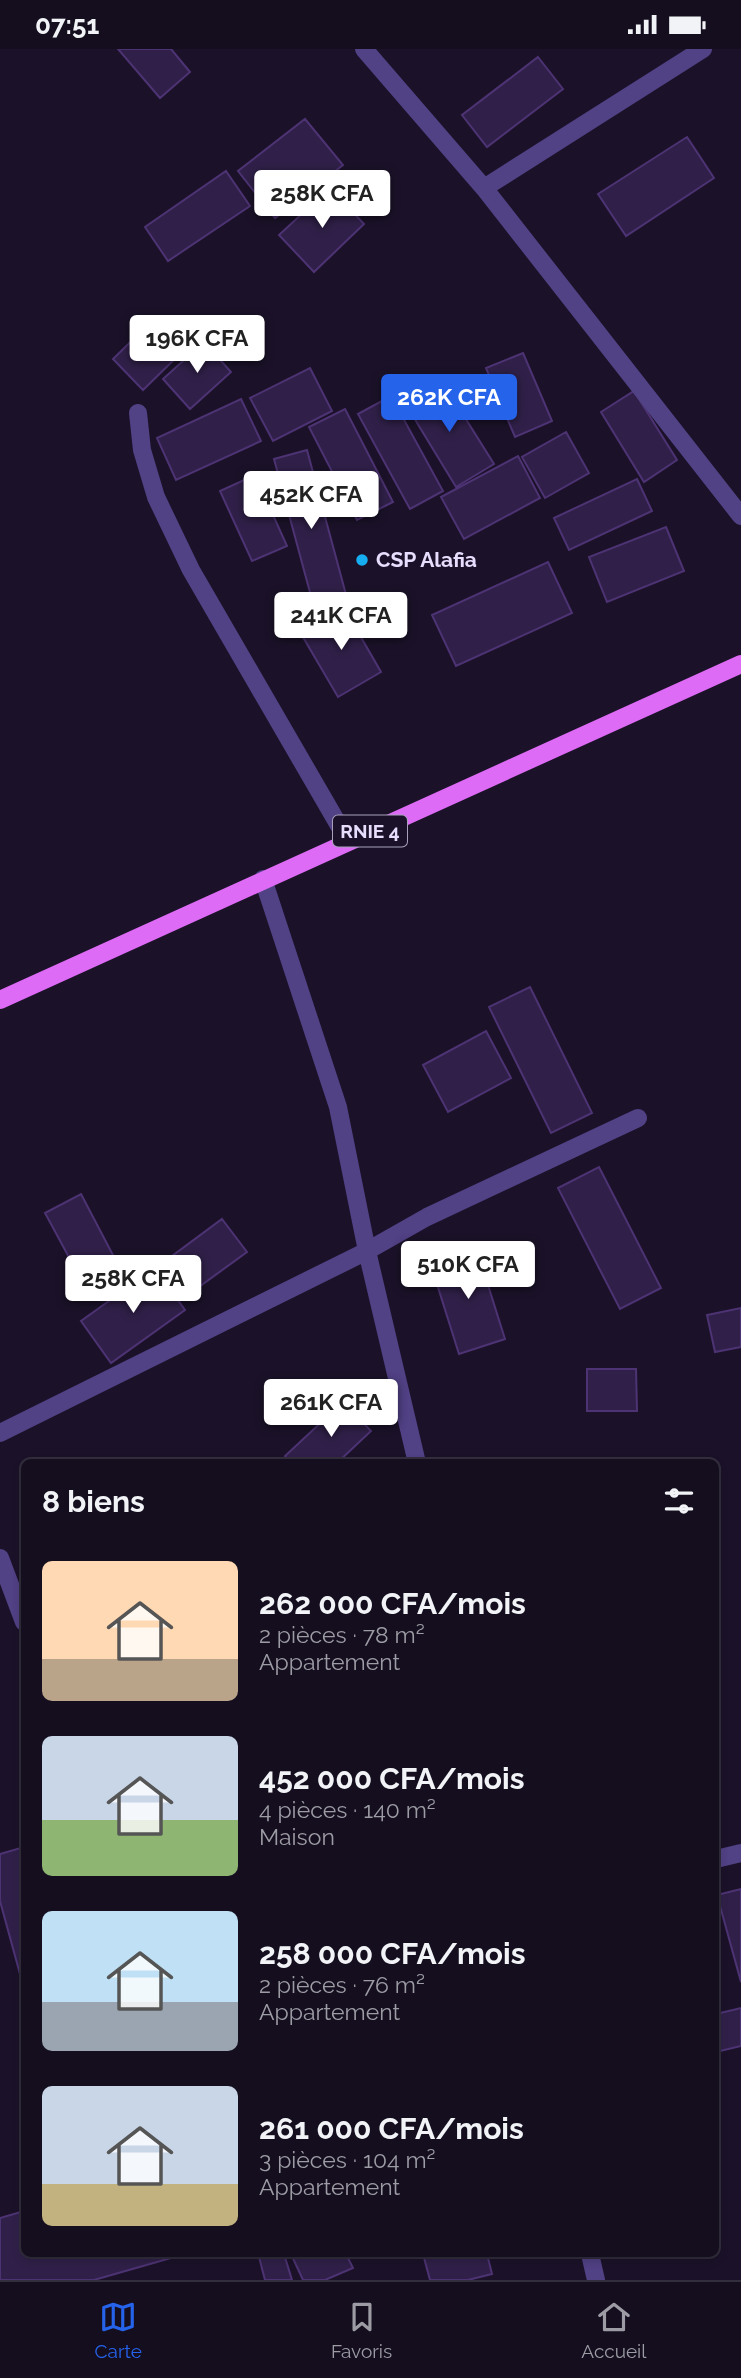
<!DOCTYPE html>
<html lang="fr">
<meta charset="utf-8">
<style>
body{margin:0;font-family:Raleway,sans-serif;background:#211c2c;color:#f1f3f6;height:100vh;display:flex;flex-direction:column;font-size:26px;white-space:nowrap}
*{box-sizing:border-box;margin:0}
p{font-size:23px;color:#9d9ca4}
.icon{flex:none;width:38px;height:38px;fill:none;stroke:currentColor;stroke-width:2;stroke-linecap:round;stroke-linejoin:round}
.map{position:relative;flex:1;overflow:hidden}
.sheet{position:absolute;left:21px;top:1410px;width:698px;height:798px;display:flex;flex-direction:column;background:#140e1f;border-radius:10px;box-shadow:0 4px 10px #0003,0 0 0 2px #332e3d}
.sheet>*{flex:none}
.price{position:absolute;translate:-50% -60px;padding:0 16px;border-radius:7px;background:#fff;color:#222;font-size:23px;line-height:46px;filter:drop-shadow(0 2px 4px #0008)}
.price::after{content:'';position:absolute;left:50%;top:42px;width:21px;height:16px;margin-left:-10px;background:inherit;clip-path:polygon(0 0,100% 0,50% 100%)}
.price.active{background:#2563eb;color:#fff}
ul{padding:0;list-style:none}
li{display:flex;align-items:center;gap:21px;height:175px;padding:0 21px}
li span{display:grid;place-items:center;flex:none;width:196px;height:140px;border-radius:10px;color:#555}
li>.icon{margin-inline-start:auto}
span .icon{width:84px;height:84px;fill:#fffc;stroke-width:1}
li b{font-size:30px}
h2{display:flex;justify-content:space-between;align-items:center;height:84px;padding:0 21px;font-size:30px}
.status{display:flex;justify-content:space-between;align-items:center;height:49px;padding:0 35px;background:#140e1f;direction:ltr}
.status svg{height:19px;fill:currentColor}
.dock{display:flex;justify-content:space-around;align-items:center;height:98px;border-top:2px solid #332e3d;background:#140e1f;font-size:19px;color:#9d9ca4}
.dock a{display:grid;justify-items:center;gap:4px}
.dock .active{color:#2563eb}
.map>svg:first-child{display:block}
</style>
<div class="status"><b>07:51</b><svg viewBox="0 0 49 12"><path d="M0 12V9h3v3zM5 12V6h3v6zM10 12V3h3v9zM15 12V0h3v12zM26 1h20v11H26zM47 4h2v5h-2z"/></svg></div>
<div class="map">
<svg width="741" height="2231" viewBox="0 0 741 2231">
<rect width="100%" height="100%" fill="#1b1229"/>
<path fill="#302049" stroke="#4d3373" stroke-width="2" d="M118,0H171L190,23L160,49Z
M538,8L563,40L487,98L462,66Z
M305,70L343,116L275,169L238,122Z
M687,88L714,129L626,187L598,145Z
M226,122L250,157L168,212L145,178Z
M330,139L364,175L314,223L279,186Z
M153,271L184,301L143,341L113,310Z
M204,293L231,323L190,360L163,330Z
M523,304L552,372L515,388L486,319Z
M310,319L332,362L273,392L250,349Z
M442,332L494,415L456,438L405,354Z
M634,342L677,411L644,433L601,363Z
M391,347L443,442L410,460L358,365Z
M241,350L261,392L176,431L157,389Z
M345,360L393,453L357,471L309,378Z
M566,383L589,424L545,449L522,408Z
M307,401L348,553L315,562L274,410Z
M518,407L540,449L464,490L441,448Z
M255,426L287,497L252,512L220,442Z
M637,430L652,462L569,501L554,469Z
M666,478L684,522L607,553L589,508Z
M548,513L572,564L456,617L432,566Z
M343,557L381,623L338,648L300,583Z
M530,938L592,1064L551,1084L489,958Z
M486,982L511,1029L448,1063L423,1016Z
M599,1118L661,1239L620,1260L558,1139Z
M81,1145L126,1231L91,1249L45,1164Z
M222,1170L247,1203L192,1243L168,1210Z
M476,1198L505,1290L459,1305L430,1213Z
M155,1219L185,1261L111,1314L81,1272Z
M741,1259V1298L715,1303L707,1266Z
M587,1320H636L637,1362H587Z
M343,1353L371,1382L337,1414H291L285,1407Z
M24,1798V1935L23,1936L0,1852V1805Z
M741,1840V1933L717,1846Z
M741,1959V1997L716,2003V1965Z
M24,2162V2205H185L94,2231H0V2169Z
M270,2205H284L292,2231H265L259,2208Z
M291,2205H346L353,2219L325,2231H303Z
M423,2205H487L492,2225L468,2231H430Z"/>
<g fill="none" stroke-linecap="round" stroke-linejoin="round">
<path stroke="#514185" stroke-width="18" d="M364,0L484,139L741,467
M484,139L703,0
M138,364L142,401L156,448L191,521L348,792
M263,830L338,1058L367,1202L417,1414
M0,1384L367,1202L427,1168L638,1069
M0,1509L24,1573
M716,1810L741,1804
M590,2205L596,2231"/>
<path stroke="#dd6bf5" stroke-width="18" d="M0,951L741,615"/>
</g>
<circle fill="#16aef0" stroke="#1b1229" stroke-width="2.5" cx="362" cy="511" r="7"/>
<g text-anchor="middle" stroke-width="6" stroke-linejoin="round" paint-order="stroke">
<rect fill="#1b1229" stroke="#aaa0bd" stroke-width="2" x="333" y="766.5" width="74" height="31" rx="5"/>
<g font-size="19" font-weight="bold" fill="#e7ddfd">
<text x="370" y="789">RNIE 4</text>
</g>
<g font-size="21" font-weight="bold" fill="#e7ddfd" stroke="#1b1229" text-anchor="start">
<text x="376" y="518">CSP Alafia</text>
</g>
</g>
</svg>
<b class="price" style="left:322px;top:181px">258K CFA</b>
<b class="price" style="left:197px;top:326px">196K CFA</b>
<b class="price active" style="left:449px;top:385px">262K CFA</b>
<b class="price" style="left:311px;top:482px">452K CFA</b>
<b class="price" style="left:341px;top:603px">241K CFA</b>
<b class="price" style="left:468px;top:1252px">510K CFA</b>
<b class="price" style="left:133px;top:1266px">258K CFA</b>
<b class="price" style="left:331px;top:1390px">261K CFA</b>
<section class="sheet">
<h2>8 biens<svg class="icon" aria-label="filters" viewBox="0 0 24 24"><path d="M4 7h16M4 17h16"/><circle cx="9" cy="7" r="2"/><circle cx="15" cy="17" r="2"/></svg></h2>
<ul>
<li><span style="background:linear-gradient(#ffd9b3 70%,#b9a48a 0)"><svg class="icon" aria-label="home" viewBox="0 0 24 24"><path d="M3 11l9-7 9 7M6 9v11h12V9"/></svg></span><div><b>262 000 CFA/mois</b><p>2 pièces · 78 m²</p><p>Appartement</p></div></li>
<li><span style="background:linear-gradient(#c9d6e8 60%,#8fb573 0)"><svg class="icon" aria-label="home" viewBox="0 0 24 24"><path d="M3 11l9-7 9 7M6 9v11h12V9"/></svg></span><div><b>452 000 CFA/mois</b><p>4 pièces · 140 m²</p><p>Maison</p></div></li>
<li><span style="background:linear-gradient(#bfe0f5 65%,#9aa5b1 0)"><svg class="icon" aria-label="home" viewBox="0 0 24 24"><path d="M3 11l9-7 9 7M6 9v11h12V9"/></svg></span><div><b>258 000 CFA/mois</b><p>2 pièces · 76 m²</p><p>Appartement</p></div></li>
<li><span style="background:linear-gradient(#c9d6e8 70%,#c2b280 0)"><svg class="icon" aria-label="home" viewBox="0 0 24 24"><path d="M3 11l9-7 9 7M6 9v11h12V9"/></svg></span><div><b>261 000 CFA/mois</b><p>3 pièces · 104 m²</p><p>Appartement</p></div></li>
</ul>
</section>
</div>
<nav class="dock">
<a class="active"><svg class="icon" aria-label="map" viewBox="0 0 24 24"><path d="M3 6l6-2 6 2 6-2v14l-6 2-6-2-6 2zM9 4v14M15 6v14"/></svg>Carte</a>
<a><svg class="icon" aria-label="saved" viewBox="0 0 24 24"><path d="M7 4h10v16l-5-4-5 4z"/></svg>Favoris</a>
<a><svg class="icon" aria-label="home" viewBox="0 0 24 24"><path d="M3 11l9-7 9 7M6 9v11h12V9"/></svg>Accueil</a>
</nav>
